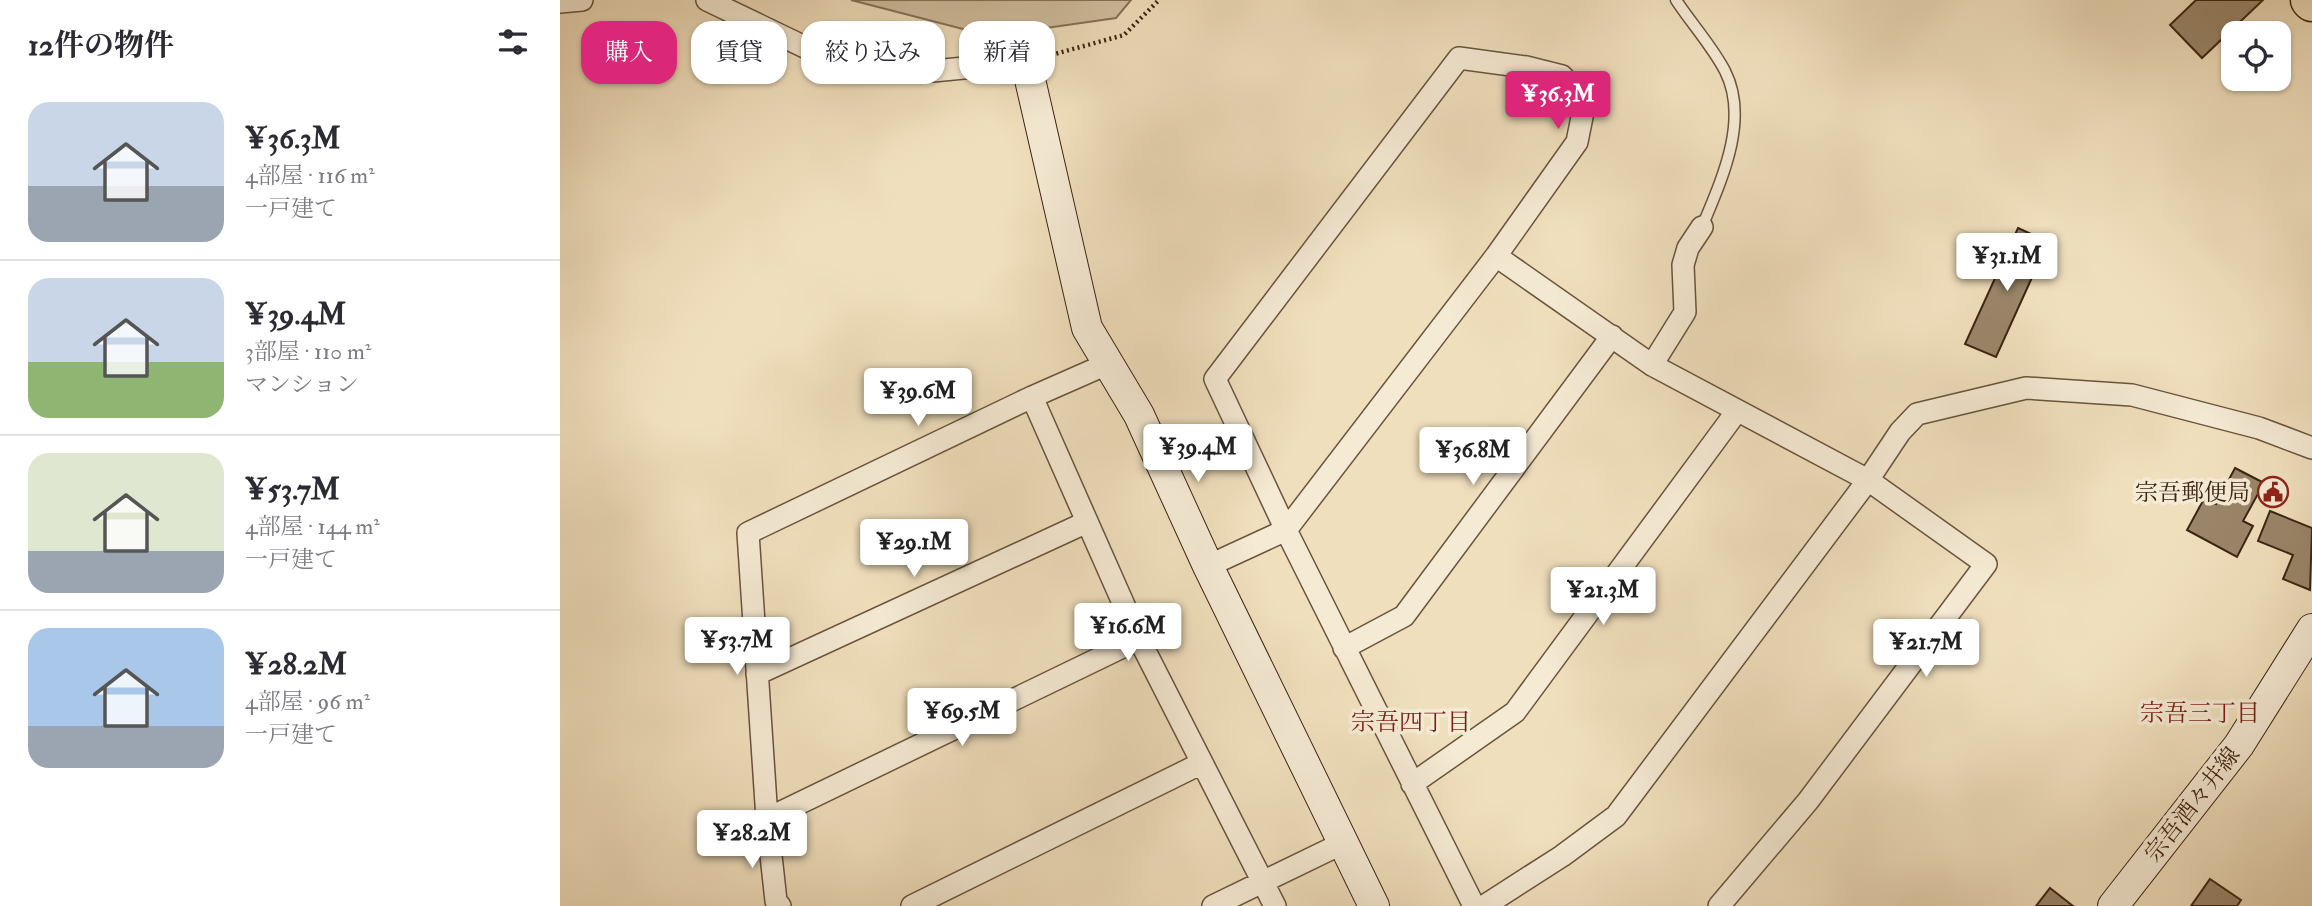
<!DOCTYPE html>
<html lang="ja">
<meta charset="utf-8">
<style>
body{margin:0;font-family:"IM FELL Double Pica","Noto Serif JP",serif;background:#f2f2f3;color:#2b2b33;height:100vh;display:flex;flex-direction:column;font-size:26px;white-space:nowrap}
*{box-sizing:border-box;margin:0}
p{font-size:23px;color:#7c7c81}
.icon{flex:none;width:38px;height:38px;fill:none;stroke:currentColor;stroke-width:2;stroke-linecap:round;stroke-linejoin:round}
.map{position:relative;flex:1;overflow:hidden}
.sheet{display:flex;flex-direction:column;background:#fff;width:560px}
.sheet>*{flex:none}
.guide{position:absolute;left:21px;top:21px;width:665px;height:63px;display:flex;gap:14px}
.buttons{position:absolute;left:1661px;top:21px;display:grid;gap:14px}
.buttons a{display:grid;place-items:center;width:70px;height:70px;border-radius:14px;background:#fff;box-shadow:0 2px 5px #0004;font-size:35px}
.price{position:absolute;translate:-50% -60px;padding:0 16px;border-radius:7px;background:#fff;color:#222;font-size:23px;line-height:46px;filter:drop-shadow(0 2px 4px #0008)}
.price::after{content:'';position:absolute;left:50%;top:42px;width:21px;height:16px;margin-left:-10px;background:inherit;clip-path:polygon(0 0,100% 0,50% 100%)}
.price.current{background:#db2777;color:#fff}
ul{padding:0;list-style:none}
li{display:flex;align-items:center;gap:21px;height:175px;padding:0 28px}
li+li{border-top:2px solid #e1e1e2}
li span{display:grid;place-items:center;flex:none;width:196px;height:140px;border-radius:21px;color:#555}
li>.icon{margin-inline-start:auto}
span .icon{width:84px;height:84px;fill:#fffc;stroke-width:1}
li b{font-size:30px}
h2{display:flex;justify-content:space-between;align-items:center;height:84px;padding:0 28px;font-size:30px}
.pill{padding:0 24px;border-radius:21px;background:#fff;box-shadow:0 2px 5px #0004;font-size:24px;line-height:63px}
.pill.current{background:#db2777;color:#fff}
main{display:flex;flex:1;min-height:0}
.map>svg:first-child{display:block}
</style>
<main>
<section class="sheet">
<h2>12件の物件<svg class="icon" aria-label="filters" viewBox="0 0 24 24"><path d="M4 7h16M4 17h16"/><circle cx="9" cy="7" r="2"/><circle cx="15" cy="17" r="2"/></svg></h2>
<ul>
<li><span style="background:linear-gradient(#c9d6e8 60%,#9aa5b1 0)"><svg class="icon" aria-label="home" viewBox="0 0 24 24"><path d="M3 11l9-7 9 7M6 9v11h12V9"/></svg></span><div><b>¥36.3M</b><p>4部屋 · 116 m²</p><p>一戸建て</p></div></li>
<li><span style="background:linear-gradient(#c9d6e8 60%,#8fb573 0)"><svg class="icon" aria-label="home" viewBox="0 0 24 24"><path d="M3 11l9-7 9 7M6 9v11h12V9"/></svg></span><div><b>¥39.4M</b><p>3部屋 · 110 m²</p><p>マンション</p></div></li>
<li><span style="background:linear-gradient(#dfe7d0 70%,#9aa5b1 0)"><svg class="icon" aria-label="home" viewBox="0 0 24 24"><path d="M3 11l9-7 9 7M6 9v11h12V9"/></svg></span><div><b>¥53.7M</b><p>4部屋 · 144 m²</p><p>一戸建て</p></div></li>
<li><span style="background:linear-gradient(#a9c7e8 70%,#9aa5b1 0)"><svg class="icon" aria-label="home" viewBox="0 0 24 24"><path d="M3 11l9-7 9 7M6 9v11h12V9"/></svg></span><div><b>¥28.2M</b><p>4部屋 · 96 m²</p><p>一戸建て</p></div></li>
</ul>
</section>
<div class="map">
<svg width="1752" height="906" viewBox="0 0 1752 906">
<rect width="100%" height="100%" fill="#f0dfbd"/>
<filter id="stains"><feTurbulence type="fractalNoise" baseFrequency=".00286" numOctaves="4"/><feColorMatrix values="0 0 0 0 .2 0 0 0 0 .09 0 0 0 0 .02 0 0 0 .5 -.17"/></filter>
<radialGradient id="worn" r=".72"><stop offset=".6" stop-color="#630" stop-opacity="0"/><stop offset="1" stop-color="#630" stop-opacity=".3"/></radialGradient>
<path fill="#d1bfa0" stroke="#867258" stroke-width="2" d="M291,0H571L556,18L430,36Z"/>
<path fill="#9a866a" stroke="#3c2511" stroke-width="2" d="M1636,0H1703L1642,58L1610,25Z
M1458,228L1488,242L1436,357L1405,344Z
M1675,468L1704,483L1683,521L1693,526L1677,557L1627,530L1645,497L1656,504Z
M1710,511L1752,528L1750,590L1723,579L1733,555L1698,541Z
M1650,879L1681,900L1677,906H1631Z
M1490,888L1513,906H1476Z"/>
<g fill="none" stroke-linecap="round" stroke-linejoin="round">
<g stroke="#69543c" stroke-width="13">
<path id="lane" d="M1116,0C1131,23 1152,46 1165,71C1190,120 1161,181 1142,227"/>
</g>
<g stroke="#69543c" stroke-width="24">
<path id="street" d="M147,0L280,64L373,71L466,62
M0,2L22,0
M936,256L1092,365L1308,480L1426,564L1248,801L1159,906
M1092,365L1125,312L1123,265L1128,248L1142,227
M472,397L579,639L715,906
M648,566L726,530L936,256L1017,142L1025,102L1002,76L966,67L899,58L655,379L726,530L914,906
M784,648L844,616L1052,336
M197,674L527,522
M852,784L955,712L1177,411
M207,819L579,639
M220,906L216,901L207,819L188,533L472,397L547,364
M352,906L642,763
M653,906L783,843
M924,906L1002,856L1056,816L1308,480L1340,432L1357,414L1466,388L1572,395L1699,428L1752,448"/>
</g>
<g stroke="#3c2511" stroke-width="32">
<path id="secondary" d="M466,62L527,328L579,415L648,566L814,906
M1553,906L1679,745L1752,629"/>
</g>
<g stroke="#3c2511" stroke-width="41">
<path id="highway" d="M1750,0L1752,2"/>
</g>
<path stroke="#3c2511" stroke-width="4.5" stroke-dasharray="2 3.5" stroke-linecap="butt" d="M491,55L564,35L599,0"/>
<use href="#lane" stroke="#f5ead4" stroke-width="10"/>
<use href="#street" stroke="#f5ead4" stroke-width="21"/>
<use href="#secondary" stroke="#f5ead4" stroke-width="30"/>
<use href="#highway" stroke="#f0dfbd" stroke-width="38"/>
</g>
<defs>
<g id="civic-ring" transform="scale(1.575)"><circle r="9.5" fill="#f5ead4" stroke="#8f2418" stroke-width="1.5"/><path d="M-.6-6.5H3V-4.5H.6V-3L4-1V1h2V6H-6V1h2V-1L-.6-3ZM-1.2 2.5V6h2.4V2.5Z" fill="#8f2418"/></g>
</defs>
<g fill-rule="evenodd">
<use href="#civic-ring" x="1713" y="492"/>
</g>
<g text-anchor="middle" stroke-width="7" stroke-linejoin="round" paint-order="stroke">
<g font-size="23" fill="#3c2511" stroke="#f5ead4" text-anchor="end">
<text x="1690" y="500">宗吾郵便局</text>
</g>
<g font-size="23" fill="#3c2511" stroke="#f5ead4">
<text transform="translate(1632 804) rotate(-52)" y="8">宗吾酒々井線</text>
</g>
<g font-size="24" fill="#7a1f14" stroke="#f5ead4">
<text x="1640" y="721">宗吾三丁目</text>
<text x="851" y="730">宗吾四丁目</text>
</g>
</g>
<rect width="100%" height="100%" filter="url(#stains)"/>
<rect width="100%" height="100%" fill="url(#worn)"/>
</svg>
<div class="buttons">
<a><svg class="icon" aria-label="locate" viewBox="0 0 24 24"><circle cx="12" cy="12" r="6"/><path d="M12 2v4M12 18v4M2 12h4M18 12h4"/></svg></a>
</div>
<b class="price current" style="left:998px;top:131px">¥36.3M</b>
<b class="price" style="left:1447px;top:293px">¥31.1M</b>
<b class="price" style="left:358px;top:428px">¥39.6M</b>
<b class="price" style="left:638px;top:484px">¥39.4M</b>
<b class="price" style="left:913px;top:487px">¥36.8M</b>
<b class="price" style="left:354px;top:579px">¥29.1M</b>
<b class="price" style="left:1043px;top:627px">¥21.3M</b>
<b class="price" style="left:568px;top:663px">¥16.6M</b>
<b class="price" style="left:177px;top:677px">¥53.7M</b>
<b class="price" style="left:1366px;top:679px">¥21.7M</b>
<b class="price" style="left:402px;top:748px">¥69.5M</b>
<b class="price" style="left:192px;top:870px">¥28.2M</b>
<div class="guide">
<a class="pill current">購入</a>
<a class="pill">賃貸</a>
<a class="pill">絞り込み</a>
<a class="pill">新着</a>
</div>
</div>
</main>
